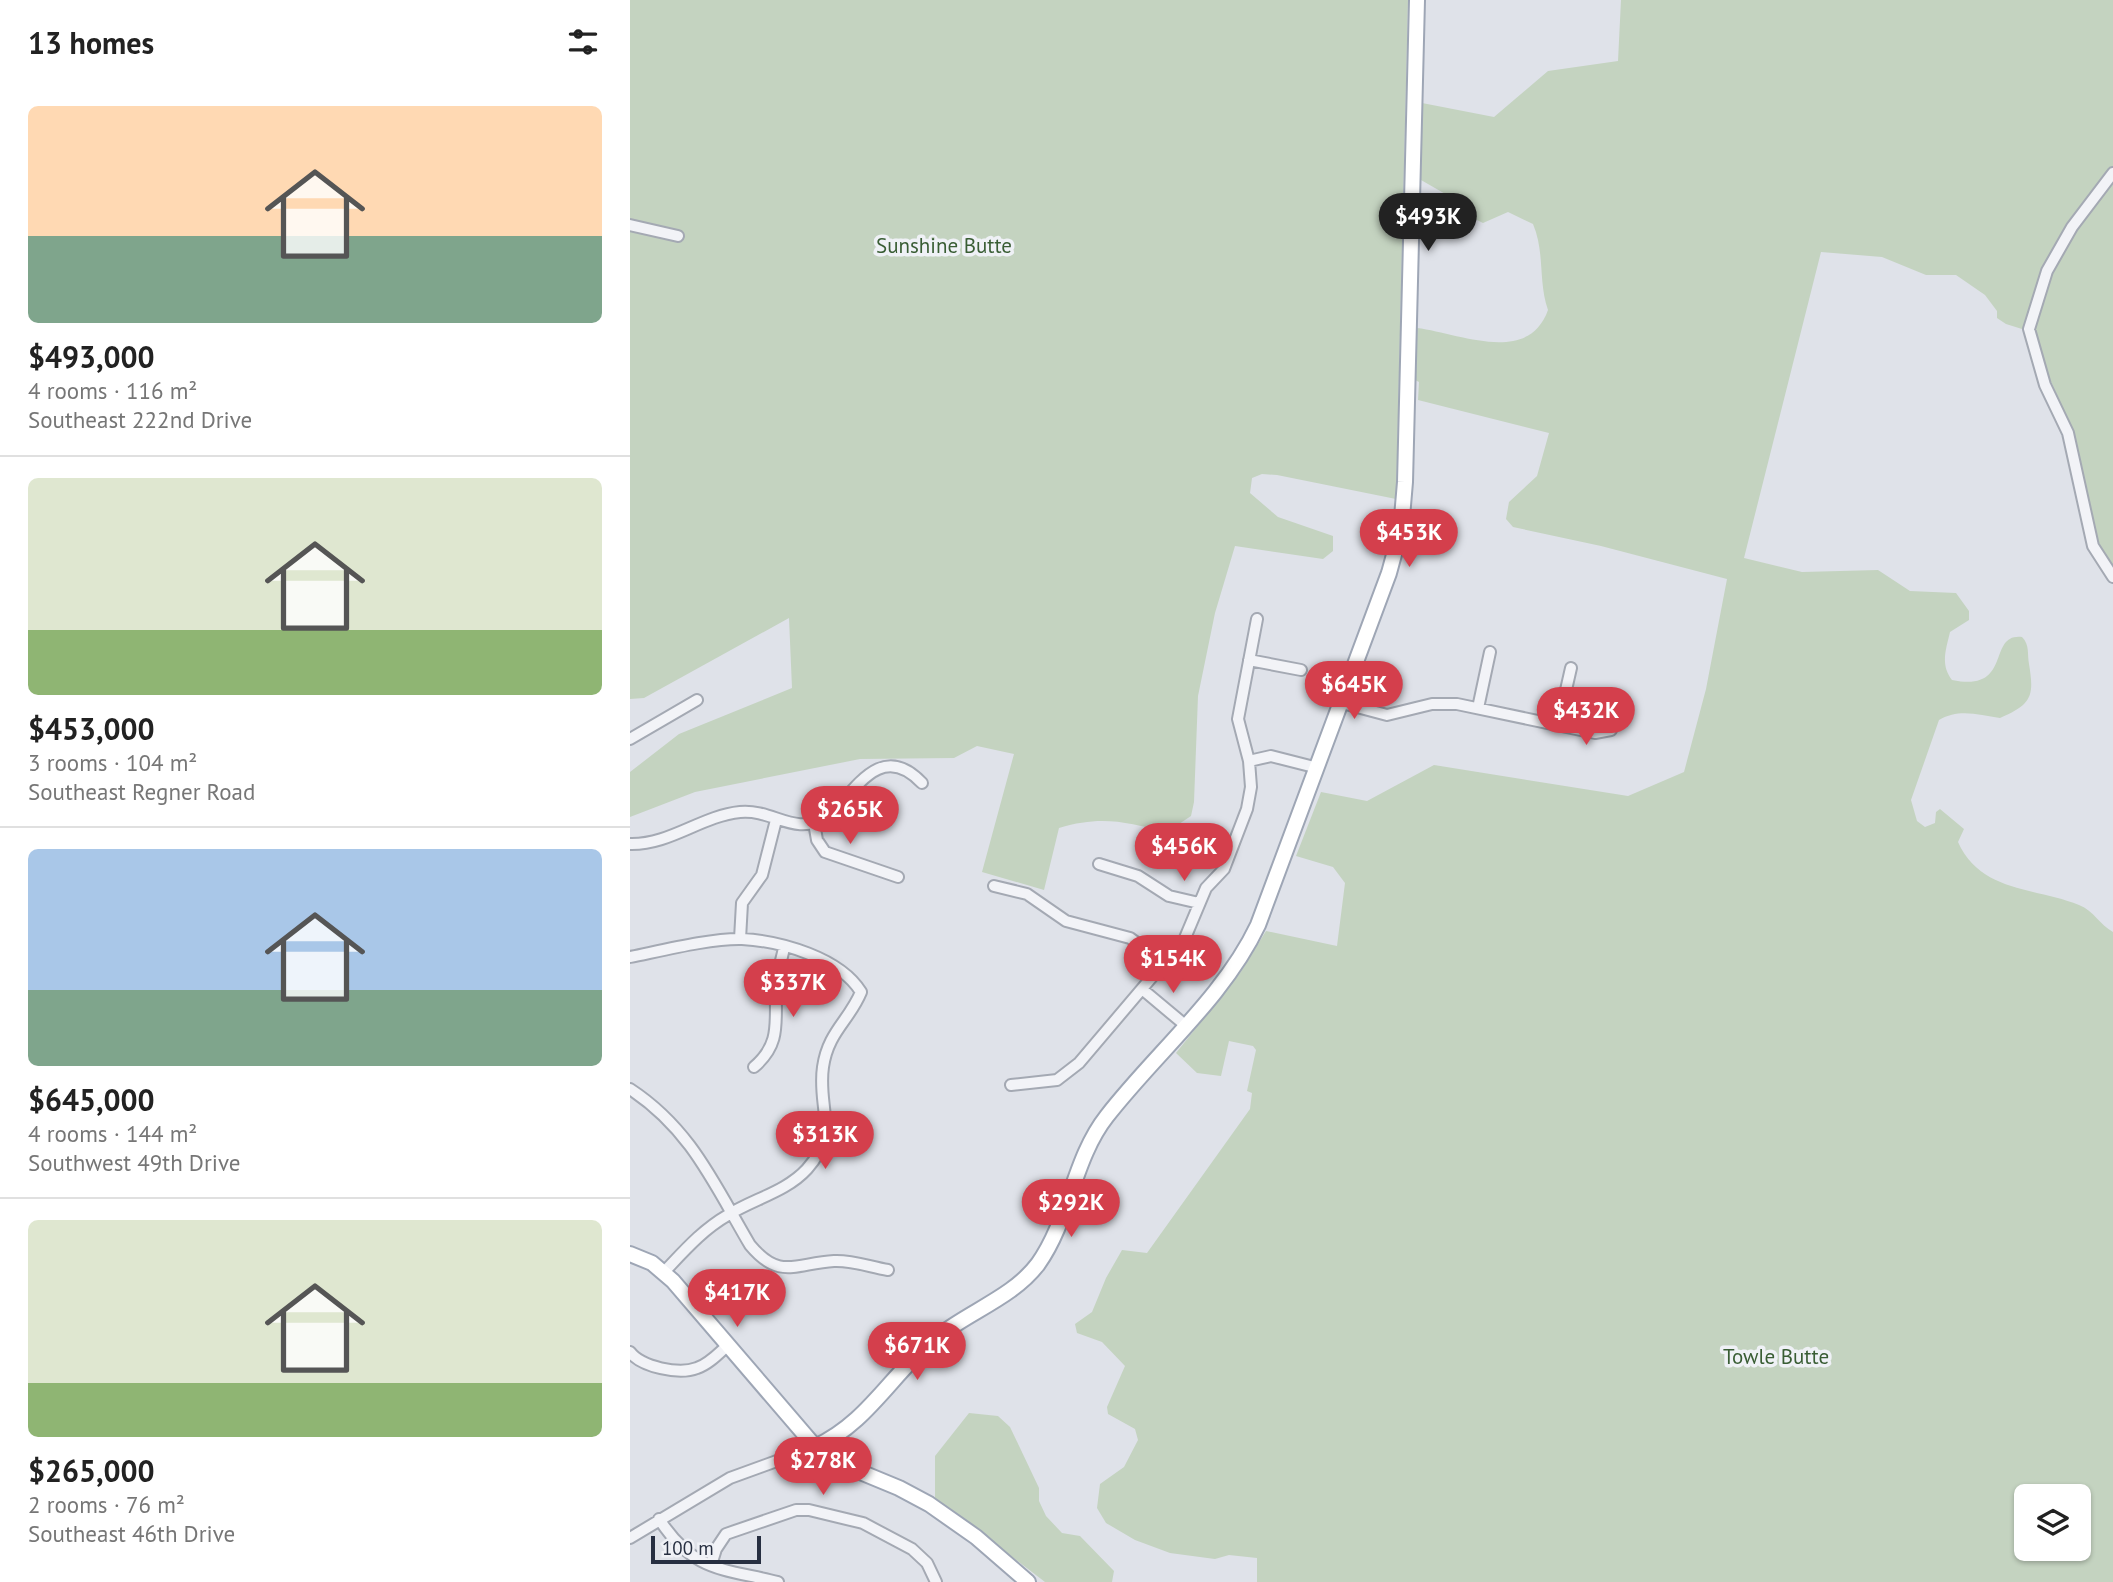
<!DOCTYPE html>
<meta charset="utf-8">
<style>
body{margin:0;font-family:"PT Sans",sans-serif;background:#f6f6f6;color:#222;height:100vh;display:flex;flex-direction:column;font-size:26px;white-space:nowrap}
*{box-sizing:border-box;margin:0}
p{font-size:23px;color:#767676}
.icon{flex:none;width:38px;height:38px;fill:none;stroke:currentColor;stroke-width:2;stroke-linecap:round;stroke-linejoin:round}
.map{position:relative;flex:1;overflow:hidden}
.panel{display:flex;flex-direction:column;background:#fff;width:630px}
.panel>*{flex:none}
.buttons{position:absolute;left:1384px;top:1484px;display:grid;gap:14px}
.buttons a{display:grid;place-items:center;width:77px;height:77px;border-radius:10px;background:#fff;box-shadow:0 2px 5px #0004;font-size:35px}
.scale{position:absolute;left:21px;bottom:18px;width:110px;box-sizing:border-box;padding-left:7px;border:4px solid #272f41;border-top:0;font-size:19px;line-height:24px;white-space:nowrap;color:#272f41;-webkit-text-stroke:5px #eff1f6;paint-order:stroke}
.price{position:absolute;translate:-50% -60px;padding:0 16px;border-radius:24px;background:#d43f4c;color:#fff;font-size:23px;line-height:46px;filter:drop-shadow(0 2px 4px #0008)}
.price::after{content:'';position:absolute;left:50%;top:42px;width:21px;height:16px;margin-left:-10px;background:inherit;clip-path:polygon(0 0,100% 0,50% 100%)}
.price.on{background:#222;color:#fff}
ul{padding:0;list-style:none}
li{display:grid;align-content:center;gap:14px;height:371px;padding:0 28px}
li+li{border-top:2px solid #e0e0e0}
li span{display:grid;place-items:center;height:217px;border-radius:10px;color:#555}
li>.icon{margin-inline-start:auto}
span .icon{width:126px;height:126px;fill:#fffc;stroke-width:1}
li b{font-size:30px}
h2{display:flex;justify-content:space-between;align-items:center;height:84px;padding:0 28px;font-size:30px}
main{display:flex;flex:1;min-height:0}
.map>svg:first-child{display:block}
</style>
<main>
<section class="panel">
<h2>13 homes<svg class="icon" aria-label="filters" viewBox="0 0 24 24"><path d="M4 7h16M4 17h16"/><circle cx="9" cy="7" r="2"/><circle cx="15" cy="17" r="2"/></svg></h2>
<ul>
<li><span style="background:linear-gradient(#ffd9b3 60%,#7fa58c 0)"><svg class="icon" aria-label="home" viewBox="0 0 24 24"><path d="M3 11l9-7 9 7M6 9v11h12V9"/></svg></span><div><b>$493,000</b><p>4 rooms · 116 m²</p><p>Southeast 222nd Drive</p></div></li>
<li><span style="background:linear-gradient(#dfe7d0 70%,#8fb573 0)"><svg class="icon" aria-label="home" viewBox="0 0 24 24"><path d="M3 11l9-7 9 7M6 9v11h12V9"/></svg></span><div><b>$453,000</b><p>3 rooms · 104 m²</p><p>Southeast Regner Road</p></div></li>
<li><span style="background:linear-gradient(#a9c7e8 65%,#7fa58c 0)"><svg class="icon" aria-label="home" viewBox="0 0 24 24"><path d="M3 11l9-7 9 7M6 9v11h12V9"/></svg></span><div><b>$645,000</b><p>4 rooms · 144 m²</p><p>Southwest 49th Drive</p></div></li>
<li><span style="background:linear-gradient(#dfe7d0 75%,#8fb573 0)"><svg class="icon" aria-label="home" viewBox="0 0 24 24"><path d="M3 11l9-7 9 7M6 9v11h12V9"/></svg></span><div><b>$265,000</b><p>2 rooms · 76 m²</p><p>Southeast 46th Drive</p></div></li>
</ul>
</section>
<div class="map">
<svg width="1483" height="1582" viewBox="0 0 1483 1582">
<rect width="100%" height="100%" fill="#dfe2e9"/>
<path fill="#c4d3c0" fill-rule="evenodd" d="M0,0H778L766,499L647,475L632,474L622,478L620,493L648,517L703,536V551L693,559L605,546L585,613L568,696L564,802L561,816L537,832C496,822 471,815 429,828L414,890L352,872L384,754L347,746L324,758L230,759L65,792L0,817V772L49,734L162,688L159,618L14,698L0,699Z
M991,0H1483V567L1469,546L1445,436L1412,361L1405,333L1376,324L1367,318V311L1355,295L1326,275H1296L1252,257L1191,252L1114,558L1172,572L1248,570L1280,591L1326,593L1339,611V620L1320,632C1316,650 1310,664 1322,680C1384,693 1356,633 1392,637C1400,645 1397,654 1399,664C1404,695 1403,704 1370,718C1349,715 1329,708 1309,720L1281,800L1287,821L1295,827L1305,823L1306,812L1310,809L1334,829L1328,842C1351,893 1405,887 1449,905C1464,911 1470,925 1483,932V1582H627V1558L599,1555L585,1559L540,1553L505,1540L476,1523L467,1508L470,1484L494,1467L508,1440L505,1429L478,1414L477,1407L495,1366L472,1342L447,1333L445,1324L462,1312L476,1278L492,1250L517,1253L620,1109L622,1093L617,1091L626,1050L623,1046L599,1041L591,1076L567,1073L546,1053L610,973L636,931L707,946L715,883L703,867L666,856L691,792L737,801L804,765L998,796L1054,772L1076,689L1097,579L971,546L883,527L876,519L879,502L907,476L919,433L788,400L789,382L785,380L787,328C829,333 898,366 918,310C908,281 915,252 903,224L878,212L853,223L843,218L831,203L791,180L792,103L864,117L918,71L988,61ZM1396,1496H1449V1549H1396Z
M339,1413L368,1416L380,1427L409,1488V1501L416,1516L432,1533L450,1536L484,1571L482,1582H415L305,1498V1456Z"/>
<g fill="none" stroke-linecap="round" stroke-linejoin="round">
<g stroke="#a4a9b3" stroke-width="14">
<path id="minor" d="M1483,173L1442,227L1417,271L1399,329L1415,385L1438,433L1463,546L1483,577
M0,225L48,236
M619,660L671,670
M712,703L757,715L802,704H827L965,733L981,730
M848,708L860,652
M928,725L941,668
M0,739L67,700
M619,761L641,756L688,768
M184,823L187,840L195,852L268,877
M0,844C40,845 71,816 110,812C145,809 162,837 199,817C227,787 252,741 292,783
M469,864L508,876L539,896L569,903
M364,886L397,894L436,921L500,938L534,963
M110,939L112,903L132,875L146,820
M0,957C30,951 82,938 112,939C151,941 210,958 231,992C219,1021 198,1032 193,1067C187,1107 210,1132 177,1169C156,1192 123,1199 98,1215C72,1230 54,1251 34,1272
M512,989L555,1025
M124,1067C151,1044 145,1023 146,991C146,977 151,962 154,948
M381,1085L427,1080L449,1063L555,938L576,888L594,869L617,809L621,787L619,761L608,719L627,619
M0,1089C61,1129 84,1184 120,1245C150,1281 166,1263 204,1261C222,1260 240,1267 258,1270
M0,1352C11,1367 49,1375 67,1368C79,1364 89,1353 98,1345
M29,1519C64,1572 91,1568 148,1582
M0,1538L100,1478L185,1447
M81,1565L86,1549L96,1534L166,1510H179L233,1523L282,1549L297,1563L306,1582"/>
</g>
<g stroke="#9ea6b5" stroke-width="18">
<path id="major" d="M0,1254L22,1263L43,1281L194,1457L269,1488L299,1504L346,1537L398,1582
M185,1447C240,1422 263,1370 310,1335C341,1311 384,1296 408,1264C440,1219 443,1159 477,1116C526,1053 594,997 628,925L759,573L771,529L775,482L787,0"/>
</g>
<use href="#minor" stroke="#f2f3f7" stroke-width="10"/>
<use href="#major" stroke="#fff" stroke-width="14"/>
</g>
<g text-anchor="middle" stroke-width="7" stroke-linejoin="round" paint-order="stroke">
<g font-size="21" fill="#395d34" stroke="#eff1f6">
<text x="314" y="253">Sunshine Butte</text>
<text x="1146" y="1364">Towle Butte</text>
</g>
</g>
</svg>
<div class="buttons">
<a><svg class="icon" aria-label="layers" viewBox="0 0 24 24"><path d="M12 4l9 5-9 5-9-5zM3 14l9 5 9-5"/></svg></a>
</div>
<div class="scale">100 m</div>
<b class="price on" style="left:798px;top:253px">$493K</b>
<b class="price" style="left:779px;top:569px">$453K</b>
<b class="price" style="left:724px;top:721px">$645K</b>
<b class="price" style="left:956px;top:747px">$432K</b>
<b class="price" style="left:220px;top:846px">$265K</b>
<b class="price" style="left:554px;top:883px">$456K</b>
<b class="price" style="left:543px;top:995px">$154K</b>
<b class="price" style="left:163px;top:1019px">$337K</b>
<b class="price" style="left:195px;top:1171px">$313K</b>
<b class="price" style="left:441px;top:1239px">$292K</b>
<b class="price" style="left:107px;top:1329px">$417K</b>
<b class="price" style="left:287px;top:1382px">$671K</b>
<b class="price" style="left:193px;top:1497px">$278K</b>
</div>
</main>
